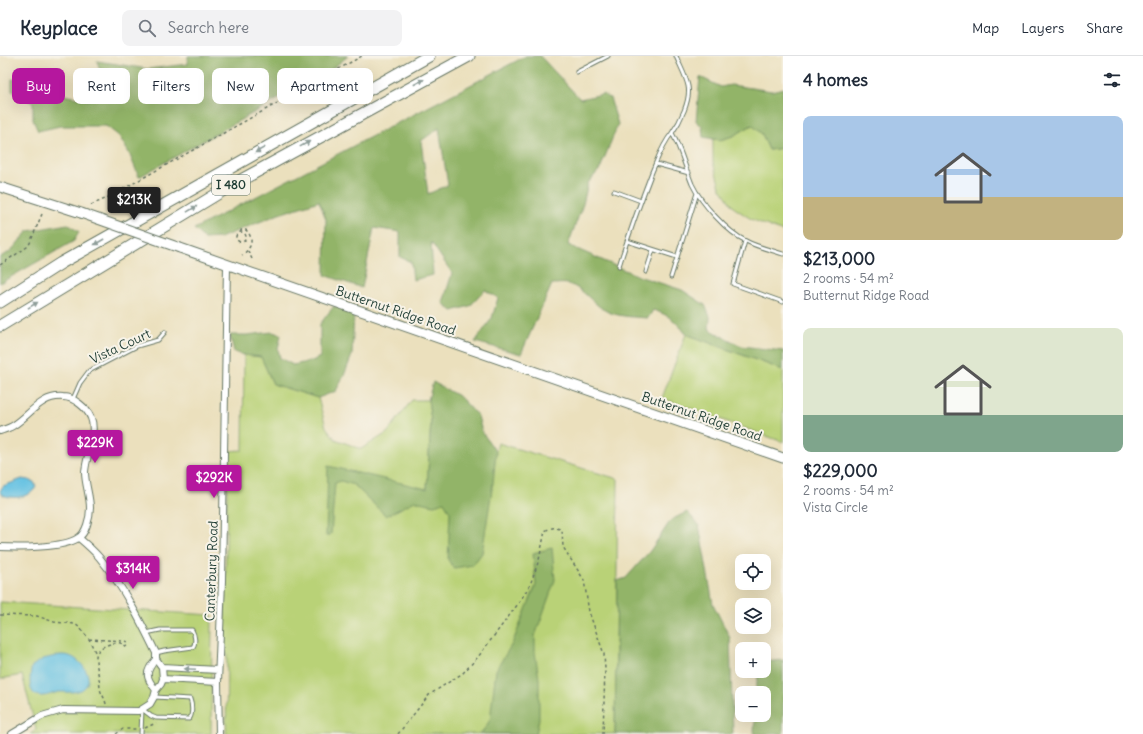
<!DOCTYPE html>
<meta charset="utf-8">
<style>
body{margin:0;font-family:Delius,sans-serif;background:#f2f2f3;color:#1f2937;height:100vh;display:flex;flex-direction:column;font-size:15px;white-space:nowrap}
*{box-sizing:border-box;margin:0}
p{font-size:13px;color:#747a83}
.icon{flex:none;width:22px;height:22px;fill:none;stroke:currentColor;stroke-width:2;stroke-linecap:round;stroke-linejoin:round}
.map{position:relative;flex:1;overflow:hidden}
.sheet{display:flex;flex-direction:column;background:#fff;width:360px}
.sheet>*{flex:none}
.hud{position:absolute;left:12px;top:12px;width:380px;height:36px;display:flex;gap:8px}
.controls{position:absolute;left:735px;top:498px;display:grid;gap:8px}
.controls a{display:grid;place-items:center;width:36px;height:36px;border-radius:8px;background:#fff;box-shadow:0 4px 16px #0002;font-size:20px}
.price{position:absolute;translate:-50% -34px;padding:0 9px;border-radius:4px;background:#b5179e;color:#fff;font-size:13px;line-height:26px;filter:drop-shadow(0 1px 2px #0008)}
.price::after{content:'';position:absolute;left:50%;top:24px;width:12px;height:9px;margin-left:-6px;background:inherit;clip-path:polygon(0 0,100% 0,50% 100%)}
.price.active{background:#222;color:#fff}
ul{padding:0;list-style:none}
li{display:grid;align-content:center;gap:8px;height:212px;padding:0 20px}
li span{display:grid;place-items:center;height:124px;border-radius:8px;color:#555}
li>.icon{margin-inline-start:auto}
span .icon{width:72px;height:72px;fill:#fffc;stroke-width:1}
li b{font-size:17px}
h2{display:flex;justify-content:space-between;align-items:center;height:48px;padding:0 20px;font-size:17px}
.tag{padding:0 14px;border-radius:8px;background:#fff;box-shadow:0 4px 16px #0002;font-size:14px;line-height:36px}
.tag.active{background:#b5179e;color:#fff}
header{display:flex;align-items:center;gap:24px;box-sizing:border-box;height:56px;padding:0 20px;background:#fff;border-bottom:1px solid #e0e1e3}
header strong{font-size:19px}
nav{display:flex;gap:22px;margin-inline-start:auto;font-size:14px}
.search{width:280px;height:36px;background:#f2f2f3;display:flex;align-items:center;gap:10px;box-sizing:border-box;padding:0 14px;border-radius:8px;color:#747a83;font-size:15px}
main{display:flex;flex:1;min-height:0}
.map>svg:first-child{display:block}
</style>
<header>
<strong>Keyplace</strong>
<div class="search"><svg class="icon" aria-label="search" viewBox="0 0 24 24"><circle cx="10" cy="10" r="6"/><path d="M15 15l6 6"/></svg>Search here</div>
<nav><a>Map</a><a>Layers</a><a>Share</a></nav>
</header>
<main>
<div class="map">
<svg width="783" height="678" viewBox="0 0 783 678">
<rect width="100%" height="100%" fill="#f7f3e8"/>
<filter id="ink" filterUnits="userSpaceOnUse"><feTurbulence type="fractalNoise" baseFrequency=".025" numOctaves="2"/><feDisplacementMap in="SourceGraphic" scale="8" xChannelSelector="R" yChannelSelector="G"/><feConvolveMatrix kernelMatrix="1 2 1 2 8 2 1 2 1" color-interpolation-filters="sRGB"/></filter>
<filter id="wash" filterUnits="userSpaceOnUse"><feTurbulence type="fractalNoise" baseFrequency=".012" numOctaves="4" result="noise"/><feDisplacementMap in="SourceGraphic" scale="16" xChannelSelector="R" yChannelSelector="G"/><feGaussianBlur stdDeviation="0.9" result="paint"/><feColorMatrix in="noise" values="0 0 0 0 0 0 0 0 0 0 0 0 0 0 0 0 0 1.4 0 .05"/><feComposite in="paint" operator="in"/></filter>
<g filter="url(#wash)">
<rect width="100%" height="100%" fill="#ebe0bd"/>
<path fill="#b9d277" stroke="#6c8856" d="M752,69L762,78L769,94L783,92V176L751,163L733,151L720,131L713,106V83C728,85 740,76 752,69Z
M686,278L783,314V386L662,342Z
M244,299L261,301L273,328L318,342L326,371L335,383L361,393L387,377L412,344H428L431,364L427,433L482,446L498,387L618,423L615,678H226L227,598L224,593L228,395L243,394Z
M0,546L212,559L211,678H31L36,673L22,619L0,623Z"/>
<path fill="#92b468" stroke="#58784e" fill-rule="evenodd" d="M188,0H348L333,12L139,121L129,97L119,80L106,70H60L38,75L33,64V47L12,35V23H30L45,26L64,39L87,44L115,39L117,31L102,19L97,5L148,13L188,8Z
M526,0H540L580,43L603,38L610,42L618,68L600,113L588,127L583,148L568,189L638,220L682,234L705,249L710,261L709,273L741,290L783,295V314L686,278C676,265 669,259 653,254L648,262C635,261 621,261 608,256C593,249 584,232 568,228C563,227 557,228 552,228L521,298L475,286L492,262L498,242L485,234L470,250L452,255L443,247L452,217L431,186L433,219L413,224L411,206L400,201V176L374,172L362,232L325,219L326,163L319,145L279,158L220,182L204,183L194,173ZM439,72L448,129L428,138L421,85Z
M700,21L721,31L731,29L772,35L783,32V92L769,94L762,78L752,69L733,80L720,84L703,81L702,70L696,65Z
M68,168L79,176L74,185L0,227V201L10,196L28,175Z
M334,250L354,257L352,299L345,317L336,335L318,342L273,328L261,301L244,299L234,296L230,279H247L273,276L281,279L278,293L280,302L293,309L312,305L320,301V268Z
M433,326L460,341L478,360L482,376L496,396L493,427L482,497L473,509L454,512L448,504L450,456L444,446L434,449L415,445L386,460L354,429L341,425L335,427L331,478L326,480L328,410L427,433L431,364L428,344Z
M687,456L699,469L713,548L730,582L733,678H615L617,525L626,522L650,495L671,464Z
M552,492L555,524L535,580V596L539,623V663L536,678H481L490,664L496,614L512,588L536,529L533,497Z
M783,604V678H754L755,659H764V637H755L759,615H764V606Z"/>
<path fill="#64c1e2" stroke="#427f8b" d="M22,423L29,424L34,426L36,431C30,442 11,444 1,438L0,435L3,430Z
M60,599C64,599 68,599 72,601C83,606 97,625 81,634C74,637 66,636 59,636C53,637 48,640 42,640C26,641 30,619 32,610L43,603Z"/>
</g>
<g filter="url(#ink)">
<g fill="none" stroke-linecap="round" stroke-linejoin="round">
<g stroke="#667664" stroke-width="5">
<path id="lane" d="M577,16L608,0
M672,77C680,66 691,44 688,30C686,20 680,10 676,0
M656,108L689,117
M614,135L641,145
M627,185L677,201
M745,185L733,228L783,246
M619,210C629,178 640,147 652,116C658,102 662,89 672,77C681,93 685,111 692,128C701,147 727,176 746,185C757,191 771,194 783,198
M646,216L653,194
M671,221L697,137
M73,343L80,327L89,315L137,290L158,284L165,276
M146,577L160,574H192C195,579 196,587 193,591L164,595L156,597
M142,653L151,660L156,662L189,663C193,659 192,648 190,643L155,641
M141,678L142,653"/>
</g>
<g stroke="#667664" stroke-width="8">
<path id="street" d="M0,375C5,373 10,372 14,369C30,359 41,339 63,341C74,341 87,352 91,362C97,376 86,400 85,416C85,428 90,440 90,452C90,461 86,478 78,482C64,492 18,492 0,491
M162,611L218,614
M163,623L218,626
M156,634C145,621 145,616 156,603
M12,678L42,660L63,654L139,655L150,648L154,641L156,634L161,628L163,623L162,611L156,603V597C140,564 123,530 99,501C93,494 86,488 79,482
M219,678L218,626L222,525L227,209"/>
</g>
<g stroke="#667664" stroke-width="11">
<path id="secondary" d="M0,131L81,157
M180,192L783,402"/>
</g>
<g stroke="#667664" stroke-width="13">
<path id="highway" d="M0,246L61,207L429,0
M0,270L232,129L469,0"/>
</g>
<path stroke="#667664" stroke-width="1.5" stroke-dasharray="3 3" stroke-linecap="butt" d="M91,149L105,143L362,0
M236 181a5 5 0 1 1 10 0a5 5 0 1 1-10 0Z
M241,176V174H246C255,183 251,193 242,199
M248,195L252,203
M0,209L27,191L30,187L42,158
M0,559L37,560L54,566L75,568L80,572L89,583L96,598
M89,583L124,585L129,586
M106,648C105,643 103,640 101,636C99,630 100,624 98,617C96,603 91,594 110,588C117,585 124,587 129,593
M145,672L156,667
M116,678L123,673H136
M398,678L429,639L463,617L478,601L518,548L530,529L539,504L545,475C551,471 555,471 562,474L563,491L584,524L589,556L604,598L605,613L603,678"/>
<use href="#lane" stroke="#fff" stroke-width="3"/>
<use href="#street" stroke="#fff" stroke-width="6"/>
<use href="#secondary" stroke="#fff" stroke-width="9"/>
<use href="#highway" stroke="#fff" stroke-width="11"/>
<g stroke="#667664" stroke-width="11" stroke-linecap="butt">
<path id="secondary-bridge" d="M81,157L180,192"/>
</g>
<use href="#secondary-bridge" stroke="#fff" stroke-width="9"/>
</g>
<defs><path id="oneway-solid" d="M-6-.8H1V-3.2L6.5 0L1 3.2V.8H-6Z"/></defs>
<g fill="#8f9e9a">
<use href="#oneway-solid" transform="translate(419 26) rotate(-28)"/>
<use href="#oneway-solid" transform="translate(305 88) rotate(-29)"/>
<use href="#oneway-solid" transform="translate(260 94) rotate(151)"/>
<use href="#oneway-solid" transform="translate(192 153) rotate(-31)"/>
<use href="#oneway-solid" transform="translate(99 186) rotate(150)"/>
<use href="#oneway-solid" transform="translate(33 249) rotate(-31)"/>
<use href="#oneway-solid" transform="translate(190 613) rotate(-177)"/>
</g>
</g>
<g text-anchor="middle" stroke-width="4" stroke-linejoin="round" paint-order="stroke">
<rect fill="#f7f3e8" stroke="#60746a" stroke-width="1" x="212" y="119" width="38" height="20" rx="3"/>
<g font-size="12" font-weight="bold" fill="#1f3d34">
<text x="231" y="133">I 480</text>
</g>
<g font-size="13" fill="#1f3d34" stroke="#f7f3e8">
<text transform="translate(396 254) rotate(19)" y="5">Butternut Ridge Road</text>
<text transform="translate(120 290) rotate(-25)" y="5">Vista Court</text>
<text transform="translate(702 360) rotate(19)" y="5">Butternut Ridge Road</text>
<text transform="translate(211 515) rotate(-88)" y="5">Canterbury Road</text>
</g>
</g>
</svg>
<div class="controls">
<a><svg class="icon" aria-label="locate" viewBox="0 0 24 24"><circle cx="12" cy="12" r="6"/><path d="M12 2v4M12 18v4M2 12h4M18 12h4"/></svg></a>
<a><svg class="icon" aria-label="layers" viewBox="0 0 24 24"><path d="M12 4l9 5-9 5-9-5zM3 14l9 5 9-5"/></svg></a>
<a>+</a>
<a>−</a>
</div>
<b class="price active" style="left:134px;top:165px">$213K</b>
<b class="price" style="left:95px;top:408px">$229K</b>
<b class="price" style="left:214px;top:443px">$292K</b>
<b class="price" style="left:133px;top:534px">$314K</b>
<div class="hud">
<a class="tag active">Buy</a>
<a class="tag">Rent</a>
<a class="tag">Filters</a>
<a class="tag">New</a>
<a class="tag">Apartment</a>
</div>
</div>
<section class="sheet">
<h2>4 homes<svg class="icon" aria-label="filters" viewBox="0 0 24 24"><path d="M4 7h16M4 17h16"/><circle cx="9" cy="7" r="2"/><circle cx="15" cy="17" r="2"/></svg></h2>
<ul>
<li><span style="background:linear-gradient(#a9c7e8 65%,#c2b280 0)"><svg class="icon" aria-label="home" viewBox="0 0 24 24"><path d="M3 11l9-7 9 7M6 9v11h12V9"/></svg></span><div><b>$213,000</b><p>2 rooms · 54 m²</p><p>Butternut Ridge Road</p></div></li>
<li><span style="background:linear-gradient(#dfe7d0 70%,#7fa58c 0)"><svg class="icon" aria-label="home" viewBox="0 0 24 24"><path d="M3 11l9-7 9 7M6 9v11h12V9"/></svg></span><div><b>$229,000</b><p>2 rooms · 54 m²</p><p>Vista Circle</p></div></li>
</ul>
</section>
</main>
